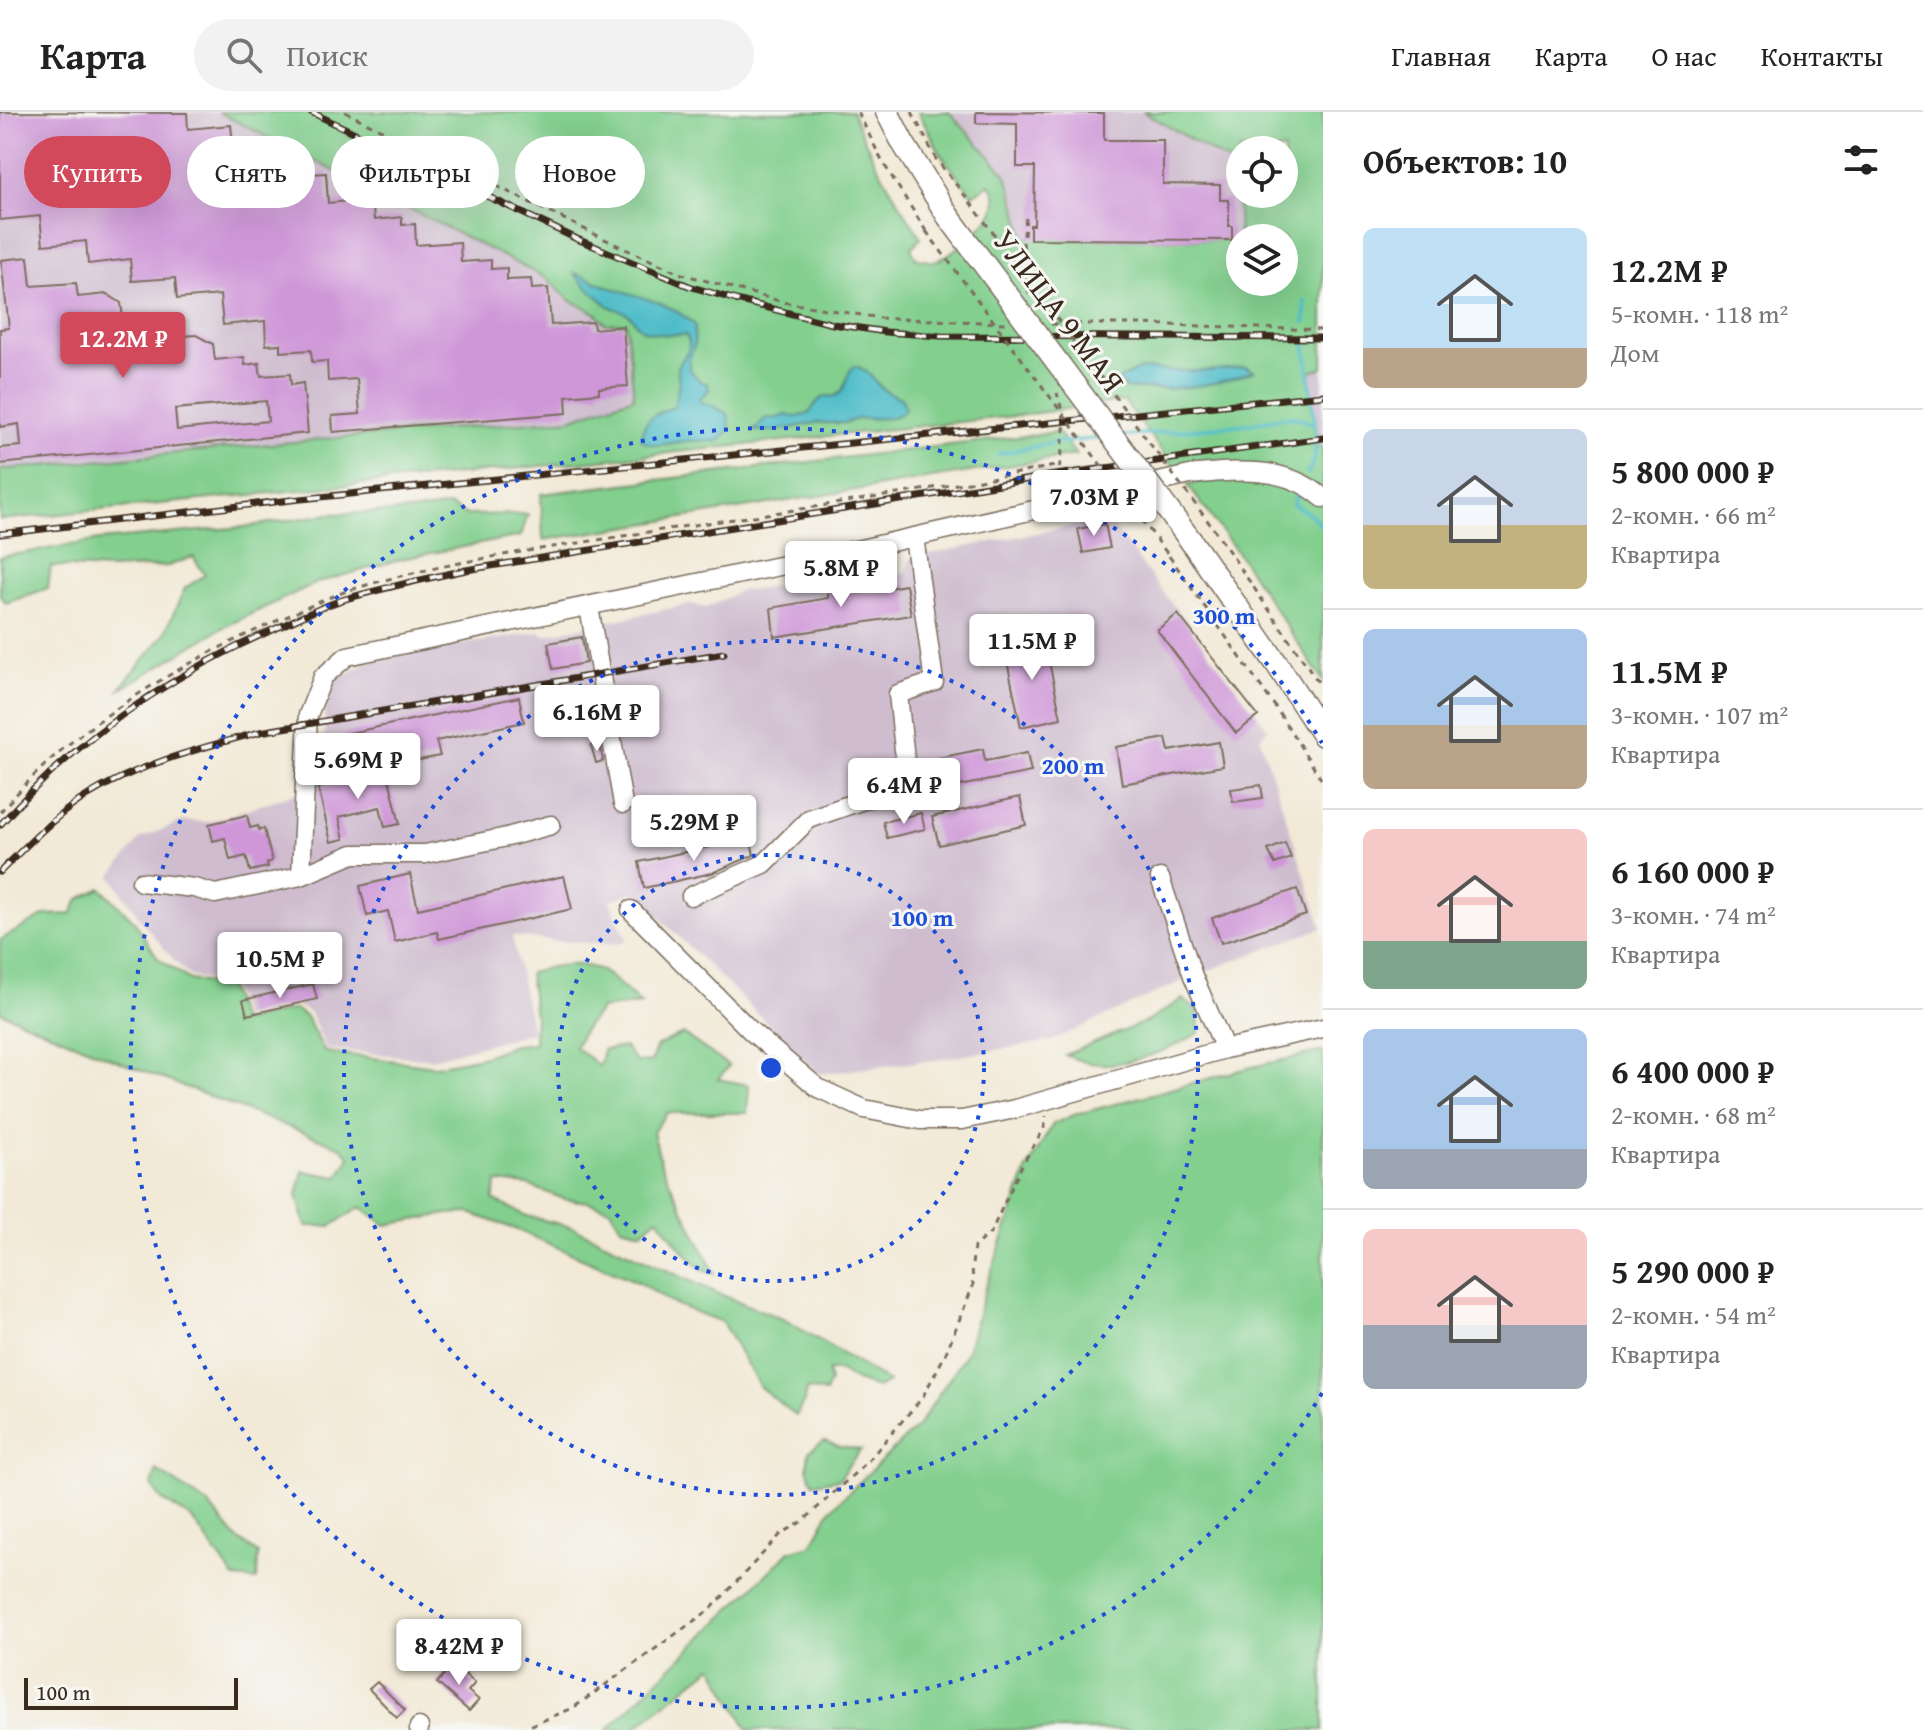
<!DOCTYPE html>
<html lang="ru">
<meta charset="utf-8">
<style>
body{margin:0;font-family:"Gentium Book Plus",serif;background:#f2f2f2;color:#222;height:100vh;display:flex;flex-direction:column;font-size:30px;white-space:nowrap}
*{box-sizing:border-box;margin:0}
p{font-size:26px;color:#767676}
.icon{flex:none;width:44px;height:44px;fill:none;stroke:currentColor;stroke-width:2;stroke-linecap:round;stroke-linejoin:round}
.map{position:relative;flex:1;overflow:hidden}
.drawer{display:flex;flex-direction:column;background:#fff;width:600px}
.drawer>*{flex:none}
.banner{position:absolute;left:24px;top:24px;width:760px;height:72px;display:flex;gap:16px}
.fabs{position:absolute;left:1226px;top:24px;display:grid;gap:16px}
.fabs a{display:grid;place-items:center;width:72px;height:72px;border-radius:50%;background:#fff;box-shadow:0 8px 32px #0002;font-size:40px}
.scale{position:absolute;left:24px;bottom:20px;width:214px;box-sizing:border-box;padding-left:8px;border:4px solid #3b2a1e;border-top:0;font-size:22px;line-height:28px;white-space:nowrap;color:#3b2a1e;-webkit-text-stroke:6px #f6f6f2;paint-order:stroke}
.price{position:absolute;translate:-50% -68px;padding:0 18px;border-radius:8px;background:#fff;color:#222;font-size:26px;line-height:52px;filter:drop-shadow(0 2px 4px #0008)}
.price::after{content:'';position:absolute;left:50%;top:48px;width:24px;height:18px;margin-left:-12px;background:inherit;clip-path:polygon(0 0,100% 0,50% 100%)}
.price.active{background:#d1495b;color:#fff}
ul{padding:0;list-style:none}
li{display:flex;align-items:center;gap:24px;height:200px;padding:0 40px}
li+li{border-top:2px solid #e0e0e0}
li span{display:grid;place-items:center;flex:none;width:224px;height:160px;border-radius:12px;color:#555}
li>.icon{margin-inline-start:auto}
span .icon{width:96px;height:96px;fill:#fffc;stroke-width:1}
li b{font-size:34px}
h2{display:flex;justify-content:space-between;align-items:center;height:96px;padding:0 40px;font-size:34px}
.pill{padding:0 28px;border-radius:36px;background:#fff;box-shadow:0 8px 32px #0002;font-size:28px;line-height:72px}
.pill.active{background:#d1495b;color:#fff}
header{display:flex;align-items:center;gap:48px;box-sizing:border-box;height:112px;padding:0 40px;background:#fff;border-bottom:2px solid #e0e0e0}
header strong{font-size:38px}
nav{display:flex;gap:44px;margin-inline-start:auto;font-size:28px}
.search{width:560px;height:72px;background:#f2f2f2;display:flex;align-items:center;gap:20px;box-sizing:border-box;padding:0 28px;border-radius:44px;color:#767676;font-size:30px}
main{display:flex;flex:1;min-height:0}
.map>svg:first-child{display:block}
</style>
<header>
<strong>Карта</strong>
<div class="search"><svg class="icon" aria-label="search" viewBox="0 0 24 24"><circle cx="10" cy="10" r="6"/><path d="M15 15l6 6"/></svg>Поиск</div>
<nav><a>Главная</a><a>Карта</a><a>О нас</a><a>Контакты</a></nav>
</header>
<main>
<div class="map">
<svg width="1323" height="1618" viewBox="0 0 1323 1618">
<rect width="100%" height="100%" fill="#f6f6f2"/>
<filter id="ink" filterUnits="userSpaceOnUse"><feTurbulence type="fractalNoise" baseFrequency=".0125" numOctaves="2"/><feDisplacementMap in="SourceGraphic" scale="16" xChannelSelector="R" yChannelSelector="G"/><feConvolveMatrix kernelMatrix="1 2 1 2 8 2 1 2 1" color-interpolation-filters="sRGB"/></filter>
<filter id="wash" filterUnits="userSpaceOnUse"><feTurbulence type="fractalNoise" baseFrequency=".006" numOctaves="4" result="noise"/><feDisplacementMap in="SourceGraphic" scale="32" xChannelSelector="R" yChannelSelector="G"/><feGaussianBlur stdDeviation="1.8" result="paint"/><feColorMatrix in="noise" values="0 0 0 0 0 0 0 0 0 0 0 0 0 0 0 0 0 1.4 0 .05"/><feComposite in="paint" operator="in"/></filter>
<g filter="url(#wash)">
<rect width="100%" height="100%" fill="#f2e9d6"/>
<path fill="#cfbdcf" d="M0,0H218L546,166L570,188L596,201L606,212L627,211L634,285L570,307L324,327L0,358Z
M949,0H1144L1237,55L1239,128L1025,126L1010,73L1004,60Z
M1323,256V335L1317,336L1310,260Z
M1107,407L1268,617L1260,626L1322,816L1193,864L1051,929L935,948L819,962L633,780L610,789L627,828L618,832L554,829L512,824L532,920L432,947L326,937L310,901L296,893L243,906L231,873L190,864L173,847L144,812L111,764L140,727L183,709L209,710L311,676L323,639L327,572L374,547L539,520L545,523L691,492L706,496L742,478H752L825,463L828,473L906,460L910,446Z"/>
<path fill="#82cf8e" stroke="#5e7c56" stroke-width="2" fill-rule="evenodd" d="M218,0H852C870,45 895,85 921,126L911,137L916,146C922,148 928,150 934,149C948,147 991,109 995,96C997,87 995,79 990,72L972,83L942,44L918,0H949L1004,60L1010,73L1025,126L1232,128L1239,127L1237,55L1144,0H1323V256L1310,260L1317,335H1323V377L1177,359L1124,289L1015,304L641,344L0,408V358L324,327L570,307L634,285L626,211L606,212L596,201L570,188L546,166ZM1240,38H1284V82H1240ZM1240,126H1284V170H1240Z
M1058,320L1076,343L543,428L541,382Z
M1233,365L1292,373L1323,393V569L1237,440L1187,372Z
M450,394L467,403L528,402L521,424L406,446L316,471L220,517L118,579L164,523L185,476L205,463L193,445L168,454L110,457L51,454L48,476L6,491L0,483V445L100,428L244,415L330,402L414,399Z
M101,776L134,809L158,846L190,868L228,874L241,910L295,897L306,905L325,940L435,954L482,945L514,933L534,931L535,905L529,861C552,854 576,848 600,858C613,865 629,882 641,892L601,897L583,919L575,935L599,954L603,938L625,935L636,950H651L657,934L683,922L729,954L718,967L749,973L747,1001H667L653,1020L662,1055L715,1162L702,1158L678,1133L658,1106L642,1120L621,1115L610,1097L589,1090L564,1087L528,1073L497,1070L493,1088L527,1104L572,1115L717,1181L785,1208L889,1270L877,1276L856,1269L840,1259H827L830,1270L825,1281L807,1277L804,1289L796,1304L760,1275L722,1210L674,1192L640,1171L515,1117L470,1101L448,1102L386,1113L361,1095L331,1114H306L297,1083L303,1059L338,1065L350,1045L341,1035L130,954L0,900V828L45,803L71,802L79,787Z
M1182,887L1198,898L1199,921C1170,938 1125,957 1090,951C1081,949 1073,946 1065,943L1150,908Z
M1323,939V1618H748L713,1554L632,1618H607L790,1439L811,1433L830,1398L918,1314L967,1240L985,1178L1027,1057L1053,1012L1074,1003L1252,955Z
M824,1329L841,1335L861,1338L850,1351L840,1367L813,1371L807,1356L809,1339Z
M156,1358L208,1392L235,1425L258,1442L257,1468L234,1466L192,1407L161,1387L152,1374Z"/>
<path fill="#50bdc9" stroke="#467474" stroke-width="2" d="M574,161C588,165 601,173 615,177C644,186 671,191 695,213L694,234L689,249V257L700,269L708,272L709,278L700,286L701,290L715,295L728,302L730,318L719,329C708,330 697,328 686,329C672,330 654,338 642,328C641,307 656,301 674,295L679,270L677,255C685,244 694,236 686,223C672,222 655,224 642,217C636,214 634,207 629,203C624,199 617,198 611,195C606,193 578,167 574,161Z
M854,254C869,257 871,267 882,276C887,281 894,283 901,286L905,294L903,300L891,306L857,307L845,311H816L775,319H753L766,306H778L786,303L797,305L810,301C813,295 817,288 824,285C829,283 832,286 837,283C847,278 844,264 854,254Z
M1245,255L1254,259C1214,275 1167,279 1125,276L1118,268L1138,258L1151,257L1172,259H1206Z"/>
<g fill="none" stroke-linecap="round" stroke-linejoin="round">
<path stroke="#50bdc9" stroke-width="4" d="M1305,189V210
M1305,229L1316,319L1315,345L1308,361
M1123,324L1248,312C1277,308 1288,298 1315,313
M998,342L1052,331L1103,326
M1297,382L1293,392L1313,404L1323,416"/>
</g>
<g id="blocks">
<path fill="#cf97d8" fill-rule="evenodd" d="M0,0L187,1L188,17L231,13L233,32L264,30L265,39L280,38L281,54L309,52L310,62L326,61L328,91L372,87L374,108L402,105V113L415,112L416,133L460,130L461,150L491,148V157L507,156V168L531,167L532,177L548,176L551,213L593,210L594,217L623,214L628,274L599,276V281L566,284L567,301L333,320L332,304L360,302L357,267L328,269L327,249L312,250L311,238L280,240V232L266,233L265,209L223,213L220,183L177,187L175,166L132,169L130,147L88,152L86,129L43,133L40,104L0,108Z
M976,0L1104,1V28H1163V72L1220,73V88H1229V114H1232V128L1030,127V113H1034L1035,55H1017V12L976,11Z
M28,145L31,174L76,171L78,185L107,182L121,191L123,207L153,204V211L167,209L169,225L196,223L213,232L215,248L244,245L245,253L259,251L261,264L290,262L291,273L303,271L308,321L0,352V336L21,334L19,312L0,315V217L9,216L1,148ZM266,289L268,309L177,318L175,297Z
M1105,412L1110,436L1083,441L1078,417Z
M857,468L859,481L906,473L911,503L774,525L771,496L828,486V473Z
M1178,502L1258,604L1236,621L1157,518Z
M582,525L586,551L553,557L548,531Z
M1044,526L1061,606L1021,615L1004,535Z
M519,585L524,610L436,629L440,644L383,655L379,637L350,643L345,622Z
M1166,626L1169,639L1219,630L1223,654L1122,672L1116,635Z
M600,631L603,649L596,651L591,633Z
M983,637L985,649L1027,641L1031,660L944,677L938,646Z
M387,659L400,712L385,715L380,695L339,705L344,727L331,730L318,676Z
M1261,673L1263,686L1233,690L1231,677Z
M1020,685L1026,713L939,733L932,705Z
M921,701L925,717L887,726L883,710Z
M247,703L250,716L258,714L259,718L264,717L272,749L267,751L268,755L250,759L246,744L230,748L225,726L213,729L209,712Z
M750,726L754,743L712,761L644,776L639,750Z
M1285,731L1291,746L1275,752L1268,738Z
M410,762L418,797L564,764L572,797L439,827L437,820L395,830L388,799L367,804L360,774Z
M1297,777L1306,803L1221,831L1212,806Z
M313,872L317,887L247,903L243,888Z
M453,1552L475,1571L468,1579L479,1588L469,1599L437,1571Z
M377,1570L405,1598L397,1606L369,1577Z"/>
</g>
</g>
<g filter="url(#ink)">
<use href="#blocks" fill-opacity="0" stroke="#7b6d5e" stroke-width="2"/>
<g fill="none" stroke-linecap="round" stroke-linejoin="round">
<g stroke="#7b6d5e" stroke-width="21">
<path id="minor" d="M589,495L623,692
M301,764L353,742H425L507,725L551,713
M1160,766L1193,864L1225,937
M141,770L194,776L215,782L301,764L308,603L323,565L347,544L856,438L1190,363C1236,358 1286,353 1323,386
M691,784L764,752L809,707L866,687L908,675L898,582L934,570L914,425
M631,798L752,920L818,976L864,997L920,1008H962L1015,997L1225,937L1323,916
M419,1615V1618"/>
</g>
<g stroke="#7b6d5e" stroke-width="25">
<path id="major" d="M887,0L903,31L948,104
M1191,429L1277,552L1323,623"/>
</g>
<path stroke="#7b6d5e" stroke-width="3" stroke-dasharray="6 6" stroke-linecap="butt" d="M345,0L623,136L682,162L783,190L880,206L1007,211
M858,0L882,49L926,119
M912,0L936,47L970,90
M1026,106L1023,131L1029,182
M1051,212H1138L1323,218
M1053,379L1061,348L1065,309L1057,281
M1213,416L1323,577
M1169,444L1276,596L1323,670
M0,700C20,678 41,655 64,636C131,581 208,538 288,504C306,496 325,487 344,480C434,451 530,439 623,424C768,401 915,382 1059,353
M520,1618L573,1596L712,1496L781,1422L803,1409L867,1350L922,1286L945,1243L973,1174L972,1153L974,1135L991,1120L1022,1053L1044,1017L1046,1004"/>
<use href="#minor" stroke="#fff" stroke-width="18"/>
<use href="#major" stroke="#fff" stroke-width="22"/>
<g stroke="#3b2a1e" stroke-width="7">
<path id="rail" d="M311,0L577,127L689,174L736,188L833,212L886,220L940,224L1323,226
M0,422L291,388L1323,283
M0,713C78,624 178,558 286,512C304,504 323,494 342,488C382,476 424,467 466,458L1056,363L1323,326
M0,760C23,737 46,713 72,694C126,655 197,637 260,620L724,541"/>
</g>
<use href="#rail" stroke="#f6f6f2" stroke-width="4" stroke-dasharray="12" stroke-linecap="butt"/>
<g stroke="#7b6d5e" stroke-width="25" stroke-linecap="butt">
<path id="major-bridge" d="M948,104L1191,429"/>
</g>
<path stroke="#7b6d5e" stroke-width="3" stroke-dasharray="6 6" stroke-linecap="butt" d="M970,90L1213,416
M926,119L1169,444"/>
<use href="#major-bridge" stroke="#fff" stroke-width="22"/>
</g>
</g>
<g fill="none" stroke="#1d4ed8" stroke-width="4" stroke-dasharray="4 8">
<circle cx="771" cy="956" r="213"/>
<circle cx="771" cy="956" r="427"/>
<path d="M1322 1281A640 640 0 1 1 1322 631"/>
</g>
<g text-anchor="middle" stroke-width="6" stroke-linejoin="round" paint-order="stroke">
<g font-size="32" fill="#3b2a1e" stroke="#f6f6f2">
<text transform="translate(1059 199) rotate(53)" y="11">УЛИЦА 9 МАЯ</text>
</g>
</g>
<circle cx="771" cy="956" r="12" fill="#1d4ed8" stroke="#f6f6f2" stroke-width="4"/>
<g font-size="24" text-anchor="middle" font-weight="bold" fill="#1d4ed8" stroke="#f6f6f2" stroke-width="6" stroke-linejoin="round" paint-order="stroke">
<text x="1224" y="512">300 m</text>
<text x="1073" y="662">200 m</text>
<text x="922" y="814">100 m</text>
</g>
</svg>
<div class="fabs">
<a><svg class="icon" aria-label="locate" viewBox="0 0 24 24"><circle cx="12" cy="12" r="6"/><path d="M12 2v4M12 18v4M2 12h4M18 12h4"/></svg></a>
<a><svg class="icon" aria-label="layers" viewBox="0 0 24 24"><path d="M12 4l9 5-9 5-9-5zM3 14l9 5 9-5"/></svg></a>
</div>
<div class="scale">100 m</div>
<b class="price active" style="left:123px;top:268px">12.2M ₽</b>
<b class="price" style="left:1094px;top:426px">7.03M ₽</b>
<b class="price" style="left:841px;top:497px">5.8M ₽</b>
<b class="price" style="left:1032px;top:570px">11.5M ₽</b>
<b class="price" style="left:597px;top:641px">6.16M ₽</b>
<b class="price" style="left:358px;top:689px">5.69M ₽</b>
<b class="price" style="left:904px;top:714px">6.4M ₽</b>
<b class="price" style="left:694px;top:751px">5.29M ₽</b>
<b class="price" style="left:280px;top:888px">10.5M ₽</b>
<b class="price" style="left:459px;top:1575px">8.42M ₽</b>
<div class="banner">
<a class="pill active">Купить</a>
<a class="pill">Снять</a>
<a class="pill">Фильтры</a>
<a class="pill">Новое</a>
</div>
</div>
<section class="drawer">
<h2>Объектов: 10<svg class="icon" aria-label="filters" viewBox="0 0 24 24"><path d="M4 7h16M4 17h16"/><circle cx="9" cy="7" r="2"/><circle cx="15" cy="17" r="2"/></svg></h2>
<ul>
<li><span style="background:linear-gradient(#bfe0f5 75%,#b9a48a 0)"><svg class="icon" aria-label="home" viewBox="0 0 24 24"><path d="M3 11l9-7 9 7M6 9v11h12V9"/></svg></span><div><b>12.2M ₽</b><p>5-комн. · 118 m²</p><p>Дом</p></div></li>
<li><span style="background:linear-gradient(#c9d6e8 60%,#c2b280 0)"><svg class="icon" aria-label="home" viewBox="0 0 24 24"><path d="M3 11l9-7 9 7M6 9v11h12V9"/></svg></span><div><b>5 800 000 ₽</b><p>2-комн. · 66 m²</p><p>Квартира</p></div></li>
<li><span style="background:linear-gradient(#a9c7e8 60%,#b9a48a 0)"><svg class="icon" aria-label="home" viewBox="0 0 24 24"><path d="M3 11l9-7 9 7M6 9v11h12V9"/></svg></span><div><b>11.5M ₽</b><p>3-комн. · 107 m²</p><p>Квартира</p></div></li>
<li><span style="background:linear-gradient(#f6c9c9 70%,#7fa58c 0)"><svg class="icon" aria-label="home" viewBox="0 0 24 24"><path d="M3 11l9-7 9 7M6 9v11h12V9"/></svg></span><div><b>6 160 000 ₽</b><p>3-комн. · 74 m²</p><p>Квартира</p></div></li>
<li><span style="background:linear-gradient(#a9c7e8 75%,#9aa5b1 0)"><svg class="icon" aria-label="home" viewBox="0 0 24 24"><path d="M3 11l9-7 9 7M6 9v11h12V9"/></svg></span><div><b>6 400 000 ₽</b><p>2-комн. · 68 m²</p><p>Квартира</p></div></li>
<li><span style="background:linear-gradient(#f6c9c9 60%,#9aa5b1 0)"><svg class="icon" aria-label="home" viewBox="0 0 24 24"><path d="M3 11l9-7 9 7M6 9v11h12V9"/></svg></span><div><b>5 290 000 ₽</b><p>2-комн. · 54 m²</p><p>Квартира</p></div></li>
</ul>
</section>
</main>
